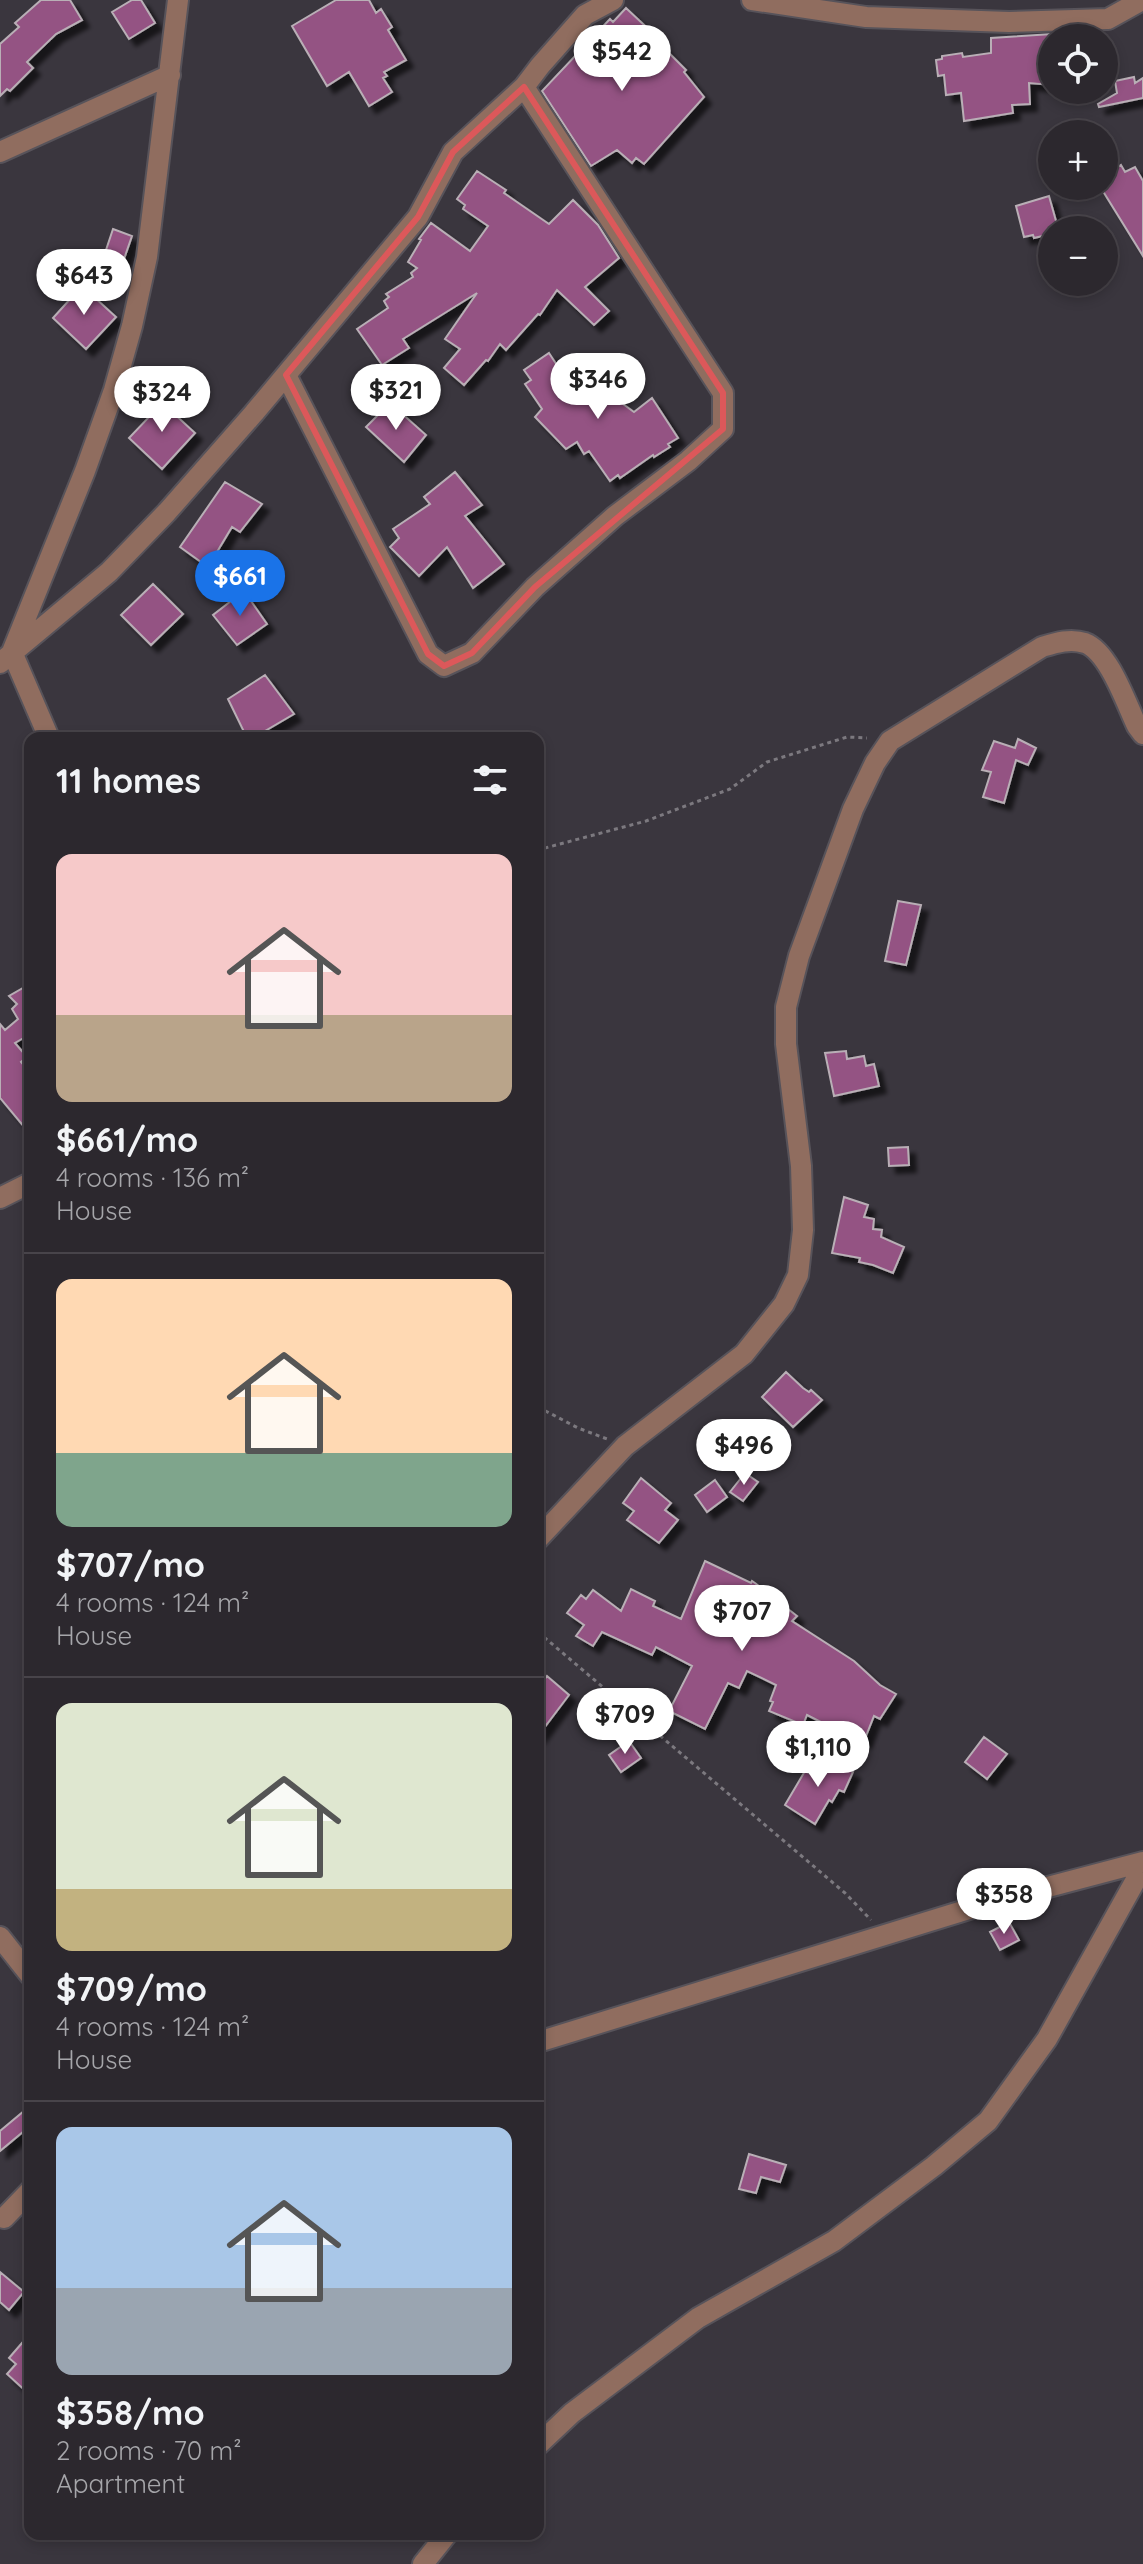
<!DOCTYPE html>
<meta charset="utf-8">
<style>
body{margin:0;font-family:Quicksand,sans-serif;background:#38343a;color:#f1f3f6;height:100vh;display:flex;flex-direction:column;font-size:30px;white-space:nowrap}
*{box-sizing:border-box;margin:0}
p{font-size:26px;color:#a6a6aa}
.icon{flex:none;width:44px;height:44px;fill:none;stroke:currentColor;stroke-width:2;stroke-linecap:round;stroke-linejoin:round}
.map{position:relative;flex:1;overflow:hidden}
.sheet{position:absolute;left:24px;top:732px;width:520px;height:1808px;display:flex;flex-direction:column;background:#2c282e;border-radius:16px;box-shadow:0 4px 12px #0003,0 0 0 2px #48444a}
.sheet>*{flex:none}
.controls{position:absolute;left:1038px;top:24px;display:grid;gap:16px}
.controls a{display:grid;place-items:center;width:80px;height:80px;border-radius:50%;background:#2c282e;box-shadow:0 4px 12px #0003,0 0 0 2px #48444a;font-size:40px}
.price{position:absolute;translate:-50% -68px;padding:0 18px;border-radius:28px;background:#fff;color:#222;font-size:26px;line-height:52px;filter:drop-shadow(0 2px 4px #0008)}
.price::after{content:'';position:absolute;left:50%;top:48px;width:24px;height:18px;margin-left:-12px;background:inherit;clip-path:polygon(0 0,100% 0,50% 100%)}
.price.on{background:#1a73e8;color:#fff}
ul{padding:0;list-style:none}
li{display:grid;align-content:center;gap:16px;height:424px;padding:0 32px}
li+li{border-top:2px solid #48444a}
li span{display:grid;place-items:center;height:248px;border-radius:16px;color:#555}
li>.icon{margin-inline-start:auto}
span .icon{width:144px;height:144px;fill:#fffc;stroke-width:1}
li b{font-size:34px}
h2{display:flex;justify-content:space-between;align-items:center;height:96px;padding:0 32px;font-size:34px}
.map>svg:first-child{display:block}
</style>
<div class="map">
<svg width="1143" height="2564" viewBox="0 0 1143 2564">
<defs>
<filter id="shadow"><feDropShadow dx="7" dy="7" stdDeviation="2" flood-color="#0009"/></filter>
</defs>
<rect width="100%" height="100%" fill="#3a363e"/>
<path fill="#945283" stroke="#b9afb6" stroke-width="2" filter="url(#shadow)" d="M41,0H70L82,20L56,34L27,62L33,68L10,91L7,89L0,96V44L19,27L15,23Z
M132,0H141L155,23L129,39L112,12Z
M336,0H369L376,13L381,9L392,27L388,30L406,60L384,72L387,76L383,78L392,92L369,106L349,72L327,86L292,26Z
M626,8L659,39L657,41L686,70L684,72L704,97L644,164L636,158L632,163L617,150L591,166L542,91L610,19L613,22Z
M1052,34V85L1029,83L1030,104L1012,105L1013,113L964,121L961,93L946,95L944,75L938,76L936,60L942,59V56L962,53L963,57L991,53V38Z
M1134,77L1135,83L1143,78V98L1099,107L1098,104L1117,93L1115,81Z
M1121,165L1125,172L1135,167L1143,181V256L1101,188L1104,186V175Z
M477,171L506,190L504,193L549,224L573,200L598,225L619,258L585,287L609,311L594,325L557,290L540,315L538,314L506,350L500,344L488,361L486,360L464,385L444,368L460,349L445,339L477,293L403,339L409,348L382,365L357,329L388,308L384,301L389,297L386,294L413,277L411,273L417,268L408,262L421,240L419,239L431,223L470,251L488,226L463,209L465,205L457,199Z
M1049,196L1058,228L1050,230L1051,234L1034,238L1033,235L1024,237L1016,206Z
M113,229L132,236L124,259L105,253Z
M82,286L116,317L86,349L53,318Z
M549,353L570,385L575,379L590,395L597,385L634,412L652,398L678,438L668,444L670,447L654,457L653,455L620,478L618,475L610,481L589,451L584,454L577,442L566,449L535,417L542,409L525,384L531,380L524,370Z
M157,398L195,433L162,469L129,438L151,415L145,411Z
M390,403L426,435L404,462L366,427Z
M455,472L482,505L465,516L504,564L473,588L447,547L419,576L390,547L399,538L393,529L430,504L424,497Z
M225,482L262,504L240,532L232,527L208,567L180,547Z
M153,584L183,614L151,645L121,615Z
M244,591L267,624L237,645L213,615Z
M265,675L294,714L253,738H247L228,699Z
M1018,739L1036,748L1028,765L1016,760L1004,803L983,797L991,772L982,770L994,741L1015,748Z
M898,901L921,905L906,965L885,961Z
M30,984V1041L27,1036L15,1043L27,1057L21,1062L30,1073V1134L0,1098V1024L5,1030L18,1019L12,1009L17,1004L9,996Z
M846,1051L847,1059L864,1056L866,1066L874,1064L879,1086L834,1096L825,1053Z
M908,1147L909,1165L889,1166L888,1148Z
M844,1197L868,1205L864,1217L874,1219L873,1229L882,1230L881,1237L904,1247L893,1273L873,1265L859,1262L860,1258L832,1253Z
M786,1372L803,1388L809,1392L811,1390L822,1400L793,1427L762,1397Z
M745,1473L758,1482L743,1501L730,1492Z
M641,1478L671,1503L665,1510L678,1520L659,1543L627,1520L634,1511L623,1503Z
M715,1480L727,1497L707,1512L695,1495Z
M705,1561L751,1583L752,1581L755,1583L797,1616L792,1621L854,1661L880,1685L896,1694L880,1719L874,1716L864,1741L853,1736L852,1738L807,1715L803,1725L769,1711L773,1702L770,1701L776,1685L747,1671L739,1688L728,1683L705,1729L669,1711L692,1666L656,1647L652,1655L602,1632L593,1646L576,1636L584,1625L567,1613L581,1595L586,1599L593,1590L621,1611L631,1589L655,1601L653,1606L681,1619Z
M547,1676L569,1695L538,1736V1687Z
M984,1737L1007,1754L987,1779L965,1762Z
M629,1741L641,1758L621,1772L609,1755Z
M818,1757L853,1772L844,1792L839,1790L832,1802L829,1800L815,1824L785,1805L805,1771L811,1774Z
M1009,1922L1019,1940L1000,1950L990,1932Z
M30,2106V2126L0,2151V2131Z
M749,2154L786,2165L780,2182L761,2177L756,2193L739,2189Z
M0,2272L24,2292L9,2310L0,2302Z
M22,2343L28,2348L30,2347V2395L7,2374L16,2364L9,2358Z"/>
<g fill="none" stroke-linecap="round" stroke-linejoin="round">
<g stroke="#57535a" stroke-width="24">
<path id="minor" d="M752,0L866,17L1009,22L1108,19L1142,0
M0,152L170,75
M286,375L428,654L444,666L472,653L535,587L615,516L688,461L723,429V393L524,87
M0,663L109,572L167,512L254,413L418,217L453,152L524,87L540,66L585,15L613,0
M49,738L12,652L85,471L114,390L132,326L147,257L178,0
M0,1198L30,1183
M538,1539L625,1446L744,1354L784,1304L798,1275L803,1230L801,1166L786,1044V1007L799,956L853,809L875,763L890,741L1042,647C1055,643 1070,638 1085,643C1109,652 1126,703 1137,726L1143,734
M0,1937L30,1975
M538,2042L995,1901L1143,1862
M4,2218L30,2191
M538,2445L572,2413L698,2318L834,2241L934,2166L988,2121L1047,2039L1143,1867
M423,2564L447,2534"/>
</g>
<path stroke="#7c797f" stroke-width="3" stroke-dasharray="4 4" stroke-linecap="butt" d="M538,853L545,848L646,821L730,789L767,762L847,737L867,738
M538,1407L578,1428L607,1439
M538,1632L811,1864L845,1893L871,1920"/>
<use href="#minor" stroke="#906d5f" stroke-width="20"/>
</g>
<path fill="none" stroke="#dc585a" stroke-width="6" stroke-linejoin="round" d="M524,87L723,393V429L535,587L472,653L444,666L428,654L286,375L418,217L453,152Z"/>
</svg>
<div class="controls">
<a><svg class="icon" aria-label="locate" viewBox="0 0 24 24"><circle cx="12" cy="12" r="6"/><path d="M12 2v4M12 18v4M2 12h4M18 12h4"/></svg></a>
<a>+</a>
<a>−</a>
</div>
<b class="price" style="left:622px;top:93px">$542</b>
<b class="price" style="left:84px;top:317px">$643</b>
<b class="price" style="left:598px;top:421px">$346</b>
<b class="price" style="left:396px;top:432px">$321</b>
<b class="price" style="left:162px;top:434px">$324</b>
<b class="price on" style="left:240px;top:618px">$661</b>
<b class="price" style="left:744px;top:1487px">$496</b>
<b class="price" style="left:742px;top:1653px">$707</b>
<b class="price" style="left:625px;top:1756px">$709</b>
<b class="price" style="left:818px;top:1789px">$1,110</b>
<b class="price" style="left:1004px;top:1936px">$358</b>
<section class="sheet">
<h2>11 homes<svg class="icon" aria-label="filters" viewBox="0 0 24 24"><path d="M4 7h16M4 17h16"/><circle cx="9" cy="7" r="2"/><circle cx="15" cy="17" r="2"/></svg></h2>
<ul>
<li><span style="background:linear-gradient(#f6c9c9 65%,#b9a48a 0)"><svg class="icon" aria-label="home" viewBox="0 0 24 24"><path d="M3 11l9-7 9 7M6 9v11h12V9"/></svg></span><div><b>$661/mo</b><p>4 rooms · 136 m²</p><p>House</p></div></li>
<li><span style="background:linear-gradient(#ffd9b3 70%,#7fa58c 0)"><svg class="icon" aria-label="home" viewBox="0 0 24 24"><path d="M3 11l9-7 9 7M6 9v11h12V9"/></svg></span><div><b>$707/mo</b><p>4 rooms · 124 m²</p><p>House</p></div></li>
<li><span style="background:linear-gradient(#dfe7d0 75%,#c2b280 0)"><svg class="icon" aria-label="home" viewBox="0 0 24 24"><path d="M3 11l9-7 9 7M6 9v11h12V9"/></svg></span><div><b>$709/mo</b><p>4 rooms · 124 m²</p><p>House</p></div></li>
<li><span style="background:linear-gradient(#a9c7e8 65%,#9aa5b1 0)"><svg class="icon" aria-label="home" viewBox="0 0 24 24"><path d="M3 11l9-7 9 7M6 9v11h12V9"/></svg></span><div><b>$358/mo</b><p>2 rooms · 70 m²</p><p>Apartment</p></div></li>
</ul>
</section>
</div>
